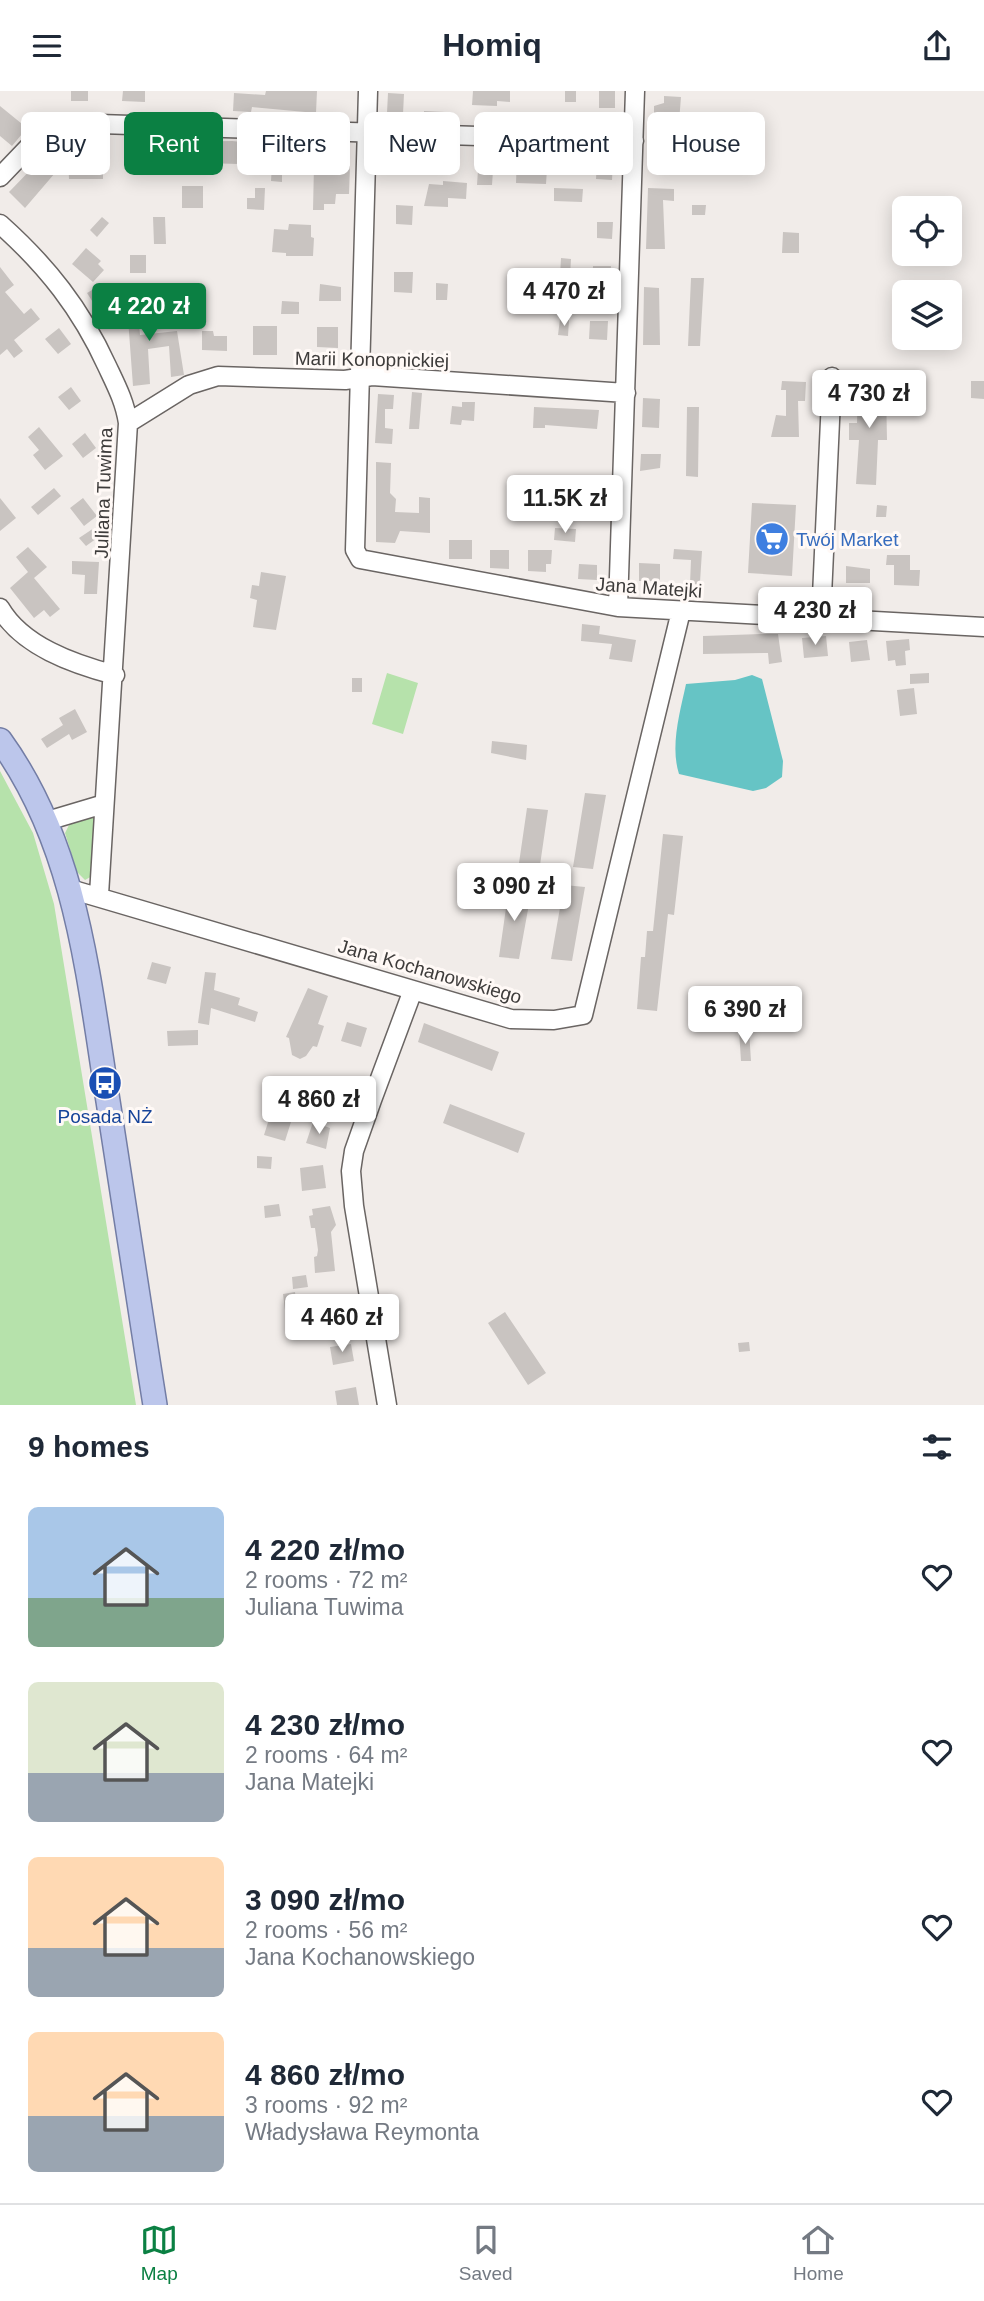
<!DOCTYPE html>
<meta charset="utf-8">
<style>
body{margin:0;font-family:Arial,sans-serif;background:#f2f2f3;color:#1f2937;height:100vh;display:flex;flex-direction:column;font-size:26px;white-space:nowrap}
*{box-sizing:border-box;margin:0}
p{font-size:23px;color:#747a83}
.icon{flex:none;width:38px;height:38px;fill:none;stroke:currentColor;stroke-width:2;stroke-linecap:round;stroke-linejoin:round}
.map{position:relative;height:1314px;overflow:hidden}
.details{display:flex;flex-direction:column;background:#fff;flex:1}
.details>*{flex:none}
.top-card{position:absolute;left:21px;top:21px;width:943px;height:63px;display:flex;gap:14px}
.fabs{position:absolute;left:892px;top:105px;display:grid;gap:14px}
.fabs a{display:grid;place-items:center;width:70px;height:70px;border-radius:10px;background:#fff;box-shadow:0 4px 18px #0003;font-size:35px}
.price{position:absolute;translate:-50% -60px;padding:0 16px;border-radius:7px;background:#fff;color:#222;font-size:23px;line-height:46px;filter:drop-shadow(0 2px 4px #0008)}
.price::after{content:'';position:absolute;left:50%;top:42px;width:21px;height:16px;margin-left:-10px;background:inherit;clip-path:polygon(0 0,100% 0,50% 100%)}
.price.current{background:#0b8043;color:#fff}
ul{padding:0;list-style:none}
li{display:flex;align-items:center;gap:21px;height:175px;padding:0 28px}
li span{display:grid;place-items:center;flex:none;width:196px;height:140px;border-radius:10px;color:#555}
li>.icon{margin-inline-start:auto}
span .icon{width:84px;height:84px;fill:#fffc;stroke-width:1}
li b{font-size:30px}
h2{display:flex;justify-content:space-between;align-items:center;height:84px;padding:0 28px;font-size:30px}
.chip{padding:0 24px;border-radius:10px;background:#fff;box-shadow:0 4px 18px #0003;font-size:24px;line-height:63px}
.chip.current{background:#0b8043;color:#fff}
header{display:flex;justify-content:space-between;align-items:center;height:91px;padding:0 28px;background:#fff;font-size:32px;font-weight:700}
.tab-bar{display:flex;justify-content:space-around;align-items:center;height:98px;border-top:2px solid #e0e1e3;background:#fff;font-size:19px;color:#747a83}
.tab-bar a{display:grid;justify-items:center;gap:4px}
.tab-bar .current{color:#0b8043}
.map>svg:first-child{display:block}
</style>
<header><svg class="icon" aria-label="menu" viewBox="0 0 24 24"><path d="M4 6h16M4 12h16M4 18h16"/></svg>Homiq<svg class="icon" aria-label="share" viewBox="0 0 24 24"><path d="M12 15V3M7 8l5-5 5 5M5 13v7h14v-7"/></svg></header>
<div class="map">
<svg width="984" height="1314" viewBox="0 0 984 1314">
<rect width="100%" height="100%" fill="#f1ece9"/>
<path fill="#b6e2ab" d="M387,582L418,592L403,643L372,633Z
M0,680L33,742L54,813L136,1314H0Z
M94,723L98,726L94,784L85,789L77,781L65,742L70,732Z"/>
<path fill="#66c4c5" d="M752,584L762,588L783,670L782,686L766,697L753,700L679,683C670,655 680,621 686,593L735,589Z"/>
<path fill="#c9c4c1" d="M71,0H88V10H71Z
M123,0H145V11L122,10Z
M266,0H317L316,22L252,16L251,21L233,20L234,2L265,4Z
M473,0H510V11L497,10V15L472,14Z
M565,0H576V11H565Z
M599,0H615V17H599Z
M388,2L404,3L403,23L387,22Z
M664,5L681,6L679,31L654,29V15L664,12Z
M0,15L27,37L12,55L0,45Z
M424,20L445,21V33L424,32Z
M691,30H714V40H691Z
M127,50L144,51V55H149V68L126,67Z
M232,50L242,51V54L316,57L315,73L282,72V91L271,90L272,74L168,71L169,51Z
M656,50L676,52L672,76L653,75Z
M386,57L412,58L411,81L385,79Z
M517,63H548L546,93L516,92Z
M479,64L494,65L492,94H477Z
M706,65L725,66L724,77H706Z
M103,66V88H69L68,67Z
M41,68L55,82L25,117L9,101Z
M597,69L613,71L612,89L596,88Z
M314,74L350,75L349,103H336L335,113H324V119H313Z
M443,90L467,92L466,108L448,107V116L424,115L429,93L443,94Z
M182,95H203V117H182Z
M255,97H265L264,119L247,118V107H255Z
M554,97L583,98L582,111L554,110Z
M648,97L674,98V110L663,109L665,158H646Z
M396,114L413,115L412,134L396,133Z
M692,114H706L705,124H692Z
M102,126L109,132L97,146L90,139Z
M153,126H165L166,153H154Z
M597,131H613L612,148L597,147Z
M289,133L311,134V146L314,147L313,165H286V162L272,161L274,138L288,139Z
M783,141L799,142V162H782Z
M86,157L101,170L98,173L104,179L93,191L72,173Z
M130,164H146V182H130Z
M561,167L571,168L569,202H559Z
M593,175H611L610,195H592Z
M0,176L14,194L5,201L24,223L31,217L40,228L14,249L23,260L14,267L7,258L0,264Z
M394,181H413L412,202L394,201Z
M691,187H704L700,255H688Z
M436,192L448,193L447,209H436Z
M320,193L341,196V210H319Z
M97,196L105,210L96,216L87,202Z
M644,196L659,197L660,254H643Z
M126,201H145V223H138L140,244L177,240L184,284L171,286L169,255L148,258L150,293L133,295Z
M282,210L299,211V223H281Z
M194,221H204V232H194Z
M560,228L569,229L568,245L558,244Z
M590,230H608L607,249L589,248Z
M253,235H277V264H253Z
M317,236H338V257L317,256Z
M59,237L71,253L58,263L45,248Z
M202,240H213L214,245H227V260L202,259Z
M782,290L806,291L805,310H798L799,346H771L776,324L786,325V299H781Z
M971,290H984V308L971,307Z
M858,291H881V299H886L887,349H878L876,394L856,393L859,349H849V332H857Z
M71,296L81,310L69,319L58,306Z
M412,301L422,302L419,338H409Z
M378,303L394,304L393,318H385V337L393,338L392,353L375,352Z
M643,307L660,308L659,337L642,336Z
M462,311H475L474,330L462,329L461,334L450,333L452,315L462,316Z
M534,316L599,319L597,338L545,334V337H533Z
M687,316H699L698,386L686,385Z
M39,336L63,365L45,379L33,364L39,359L28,346Z
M85,342L96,357L83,367L72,353Z
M641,363H661L660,377L640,380Z
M376,371L391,372L390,402L396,408L395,421L419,422V406L430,407V442L400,440L395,452L376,451Z
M54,397L61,405L38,424L31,416Z
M0,407L16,427L0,440Z
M83,407L97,425L84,435L70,417Z
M752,412L796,414L792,485L748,482Z
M877,414L887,415L886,426H876Z
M94,437L100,445L86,455L79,447Z
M555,437L576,438L575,451L554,449Z
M449,449H472V468H449Z
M28,456L47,476L34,487L60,518L50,526L44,519L34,527L10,497L28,481L16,466Z
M674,458L702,460L699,507L666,506L667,493H690L691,469L673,468Z
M490,459H509V478L490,477Z
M528,459H552L551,473H546V481L528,480Z
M887,464H910V479H920L919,495L894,494V474H886Z
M72,470L99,471L97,503H84L85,484L72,483Z
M639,472L660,473V490H639Z
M579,473L597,474V489L578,488Z
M846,475L870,478V492H846Z
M261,481L286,485L276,539L253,536L257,509L250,507L252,494L259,495Z
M582,533L600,535L599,543L636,549L632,571L609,568L612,553L581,550Z
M761,543H778L782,571L769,573L768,562L703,563V545Z
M826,545L828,565L804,567L802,547Z
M909,548L910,559L905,560L906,574L896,575L895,569L888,570L886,550Z
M867,549L870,569L851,571L849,551Z
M929,582V592L910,593V583Z
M352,587H362V601H352Z
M914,597L917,623L900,625L897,599Z
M75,618L87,641L72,649L69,643L47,657L41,648L63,634L59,627Z
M492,650L527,654L526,669L491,662Z
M585,702L606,704L593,778L573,776Z
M527,717L548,719L540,774L519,772Z
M663,743L683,745L674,824L668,823L657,920L637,918L641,866H645L647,840H653Z
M564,794L585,796L572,870L551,868Z
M502,800L531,802L519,868L499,866L506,817L500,816Z
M152,871L171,876L166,893L147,888Z
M205,881L216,882L214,899L240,907L238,914L258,921L255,931L211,917L209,934L198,932Z
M308,897L328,905L318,933L324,935L317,956L313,955L306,965L300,968L292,964L289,947L286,946Z
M730,918L731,939L705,940L704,919Z
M347,931L367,937L361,956L341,950Z
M424,932L499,961L492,980L418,951Z
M198,939V954L168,955L167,940Z
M739,939H749L751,970H741Z
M450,1013L525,1042L518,1062L443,1032Z
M271,1022L291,1031L285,1050L264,1044Z
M313,1031L330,1037L326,1058L306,1052Z
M257,1065L272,1066L271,1078L257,1077Z
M323,1074L326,1097L302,1100L300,1077Z
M279,1113L281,1125L265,1127L264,1115Z
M330,1115L336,1134L331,1141L335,1180L315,1182L314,1166L317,1165L318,1159L315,1137H311L309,1125L313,1124L312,1118Z
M306,1184L308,1196L293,1198L292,1186Z
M295,1201L297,1217L285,1219L283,1203Z
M343,1203L344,1214H340L342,1233L326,1236L324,1222L318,1220L322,1215L321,1206Z
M505,1221L546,1282L528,1294L488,1232Z
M749,1251L750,1260L739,1261L738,1252Z
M351,1253L354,1270L333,1274L330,1256Z
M356,1296L359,1314H337L335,1300Z"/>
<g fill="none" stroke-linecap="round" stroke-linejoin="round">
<g stroke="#6a6563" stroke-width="21">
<path id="minor" d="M368,0L355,459L360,468L618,516L984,536
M0,86L44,40L68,32L634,50
M0,133C47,175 81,218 107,275C116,294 125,311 128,332L99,804
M128,332L189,294L218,285L345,289L372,285L626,302
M618,516L635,0
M0,517C22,555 73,573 115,584
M821,527L832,286
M47,730L104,713
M70,798L511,928L554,929L583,924L681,520
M387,1314L354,1115L351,1080L354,1060L372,1009L413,899"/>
</g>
<g stroke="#737da5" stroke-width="26">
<path id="major" d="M0,649C77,755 88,885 108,1010C124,1112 139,1213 155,1314"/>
</g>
<use href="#minor" stroke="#fff" stroke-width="18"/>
<use href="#major" stroke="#bcc6eb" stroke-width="23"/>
</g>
<defs>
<g id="supermarket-disc" transform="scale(1.75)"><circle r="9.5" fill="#3f7fe0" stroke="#fff9f6"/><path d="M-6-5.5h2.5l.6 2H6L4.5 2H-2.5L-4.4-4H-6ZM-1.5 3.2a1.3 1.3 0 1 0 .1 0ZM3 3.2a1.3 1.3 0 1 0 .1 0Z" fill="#fff"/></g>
<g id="bus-disc" transform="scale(1.75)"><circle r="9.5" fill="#1a4fb4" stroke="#fff9f6"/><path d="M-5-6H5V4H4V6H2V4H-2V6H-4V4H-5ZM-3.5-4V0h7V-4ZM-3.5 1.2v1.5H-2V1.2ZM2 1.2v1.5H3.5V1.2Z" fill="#fff"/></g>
</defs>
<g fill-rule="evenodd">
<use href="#supermarket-disc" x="772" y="448"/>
<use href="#bus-disc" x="105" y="992"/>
</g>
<g text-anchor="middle" stroke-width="6" stroke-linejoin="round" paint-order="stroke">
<g font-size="19" fill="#3e3c3b" stroke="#fff9f6">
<text transform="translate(372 268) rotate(1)" y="7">Marii Konopnickiej</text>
<text transform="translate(103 402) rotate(-88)" y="7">Juliana Tuwima</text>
<text transform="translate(649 496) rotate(4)" y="7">Jana Matejki</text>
<text transform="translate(430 880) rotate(16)" y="7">Jana Kochanowskiego</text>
</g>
<g font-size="19" fill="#366cbe" stroke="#fff9f6" text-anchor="start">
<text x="796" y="455">Twój Market</text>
</g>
<g font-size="19" fill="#164399" stroke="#fff9f6">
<text x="105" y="1032">Posada NŻ</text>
</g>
</g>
</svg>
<div class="fabs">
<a><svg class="icon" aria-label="locate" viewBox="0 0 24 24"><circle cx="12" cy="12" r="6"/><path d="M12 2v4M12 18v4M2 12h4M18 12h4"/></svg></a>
<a><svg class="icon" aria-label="layers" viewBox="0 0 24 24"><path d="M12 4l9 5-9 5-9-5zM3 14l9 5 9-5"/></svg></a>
</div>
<b class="price" style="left:564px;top:237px">4 470 zł</b>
<b class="price current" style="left:149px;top:252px">4 220 zł</b>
<b class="price" style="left:869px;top:339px">4 730 zł</b>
<b class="price" style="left:565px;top:444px">11.5K zł</b>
<b class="price" style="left:815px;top:556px">4 230 zł</b>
<b class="price" style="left:514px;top:832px">3 090 zł</b>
<b class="price" style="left:745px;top:955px">6 390 zł</b>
<b class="price" style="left:319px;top:1045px">4 860 zł</b>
<b class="price" style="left:342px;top:1263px">4 460 zł</b>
<div class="top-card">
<a class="chip">Buy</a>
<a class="chip current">Rent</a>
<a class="chip">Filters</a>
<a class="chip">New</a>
<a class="chip">Apartment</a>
<a class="chip">House</a>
</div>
</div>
<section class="details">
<h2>9 homes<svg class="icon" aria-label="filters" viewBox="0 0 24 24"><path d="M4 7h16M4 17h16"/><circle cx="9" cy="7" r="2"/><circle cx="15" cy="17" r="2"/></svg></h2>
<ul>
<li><span style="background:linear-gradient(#a9c7e8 65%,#7fa58c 0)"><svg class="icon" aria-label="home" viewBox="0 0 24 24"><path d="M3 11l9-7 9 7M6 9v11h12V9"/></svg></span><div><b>4 220 zł/mo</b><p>2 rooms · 72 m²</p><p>Juliana Tuwima</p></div><svg class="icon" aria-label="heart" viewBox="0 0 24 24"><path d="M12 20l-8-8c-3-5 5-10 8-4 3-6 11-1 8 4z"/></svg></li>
<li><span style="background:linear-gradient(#dfe7d0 65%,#9aa5b1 0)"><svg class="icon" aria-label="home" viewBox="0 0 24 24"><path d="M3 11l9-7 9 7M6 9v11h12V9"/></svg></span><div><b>4 230 zł/mo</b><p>2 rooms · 64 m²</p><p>Jana Matejki</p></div><svg class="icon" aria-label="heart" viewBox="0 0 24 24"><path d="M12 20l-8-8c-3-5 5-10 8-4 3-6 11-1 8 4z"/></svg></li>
<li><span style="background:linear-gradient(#ffd9b3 65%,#9aa5b1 0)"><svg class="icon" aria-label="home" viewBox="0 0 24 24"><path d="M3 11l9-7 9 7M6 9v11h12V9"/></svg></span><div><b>3 090 zł/mo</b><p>2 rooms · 56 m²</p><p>Jana Kochanowskiego</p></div><svg class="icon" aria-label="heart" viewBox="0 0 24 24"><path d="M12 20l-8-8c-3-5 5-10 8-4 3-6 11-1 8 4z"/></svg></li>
<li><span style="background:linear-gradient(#ffd9b3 60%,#9aa5b1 0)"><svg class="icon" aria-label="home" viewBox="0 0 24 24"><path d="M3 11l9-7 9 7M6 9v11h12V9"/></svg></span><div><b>4 860 zł/mo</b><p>3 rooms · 92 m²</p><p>Władysława Reymonta</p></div><svg class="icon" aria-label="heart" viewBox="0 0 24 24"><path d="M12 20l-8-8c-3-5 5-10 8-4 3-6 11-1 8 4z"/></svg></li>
</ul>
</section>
<nav class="tab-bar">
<a class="current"><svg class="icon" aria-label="map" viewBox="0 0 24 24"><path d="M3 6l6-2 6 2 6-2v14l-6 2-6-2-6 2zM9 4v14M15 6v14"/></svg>Map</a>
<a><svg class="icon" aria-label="saved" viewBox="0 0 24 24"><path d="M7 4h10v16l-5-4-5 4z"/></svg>Saved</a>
<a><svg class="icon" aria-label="home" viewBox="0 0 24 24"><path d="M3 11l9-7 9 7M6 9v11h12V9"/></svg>Home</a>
</nav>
